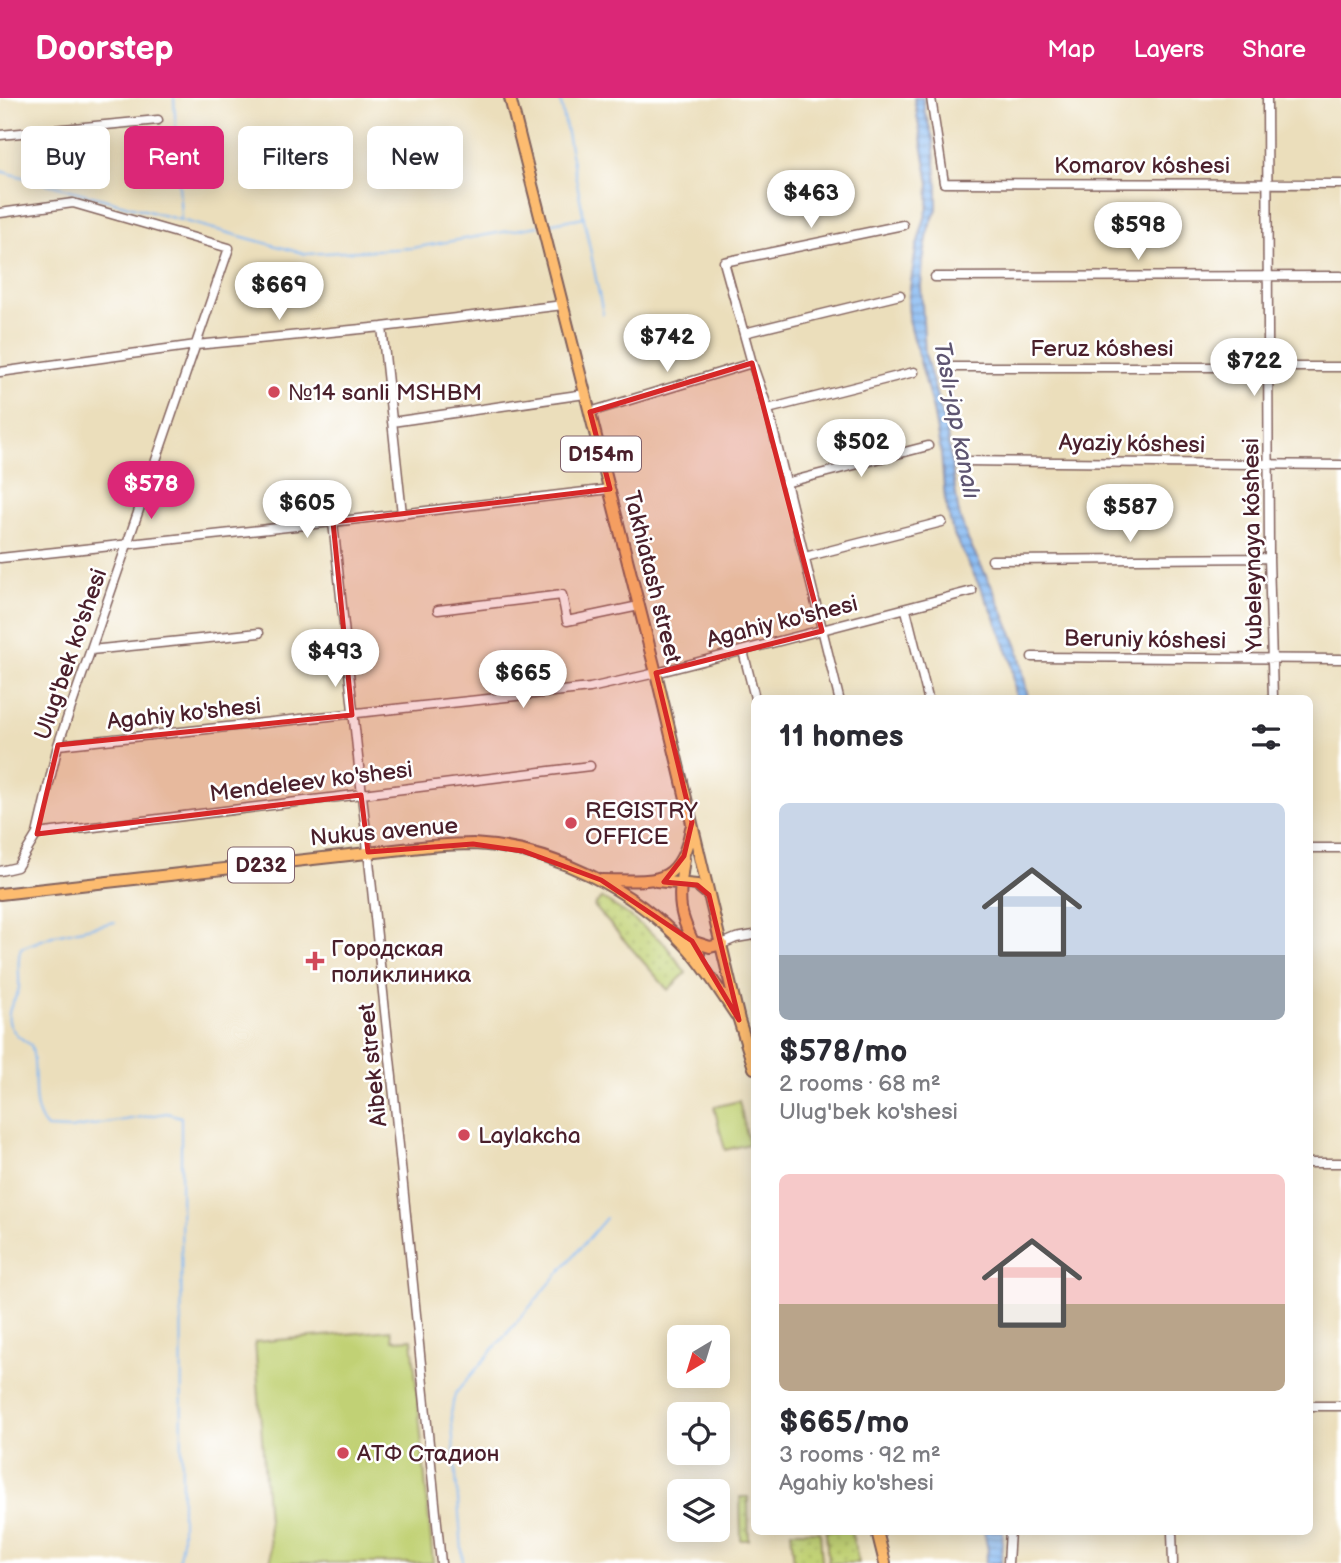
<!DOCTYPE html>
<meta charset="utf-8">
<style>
body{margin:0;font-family:"Balsamiq Sans",sans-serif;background:#f2f2f3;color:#2b2b33;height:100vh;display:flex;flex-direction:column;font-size:26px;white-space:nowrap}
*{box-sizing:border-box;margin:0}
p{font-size:23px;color:#7c7c81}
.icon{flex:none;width:38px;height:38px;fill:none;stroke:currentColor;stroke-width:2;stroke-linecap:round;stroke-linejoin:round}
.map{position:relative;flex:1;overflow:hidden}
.panel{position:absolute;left:751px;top:597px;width:562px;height:840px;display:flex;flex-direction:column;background:#fff;border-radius:10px;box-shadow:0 4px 18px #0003}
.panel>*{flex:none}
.top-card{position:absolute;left:21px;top:28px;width:625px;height:63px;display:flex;gap:14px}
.needle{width:46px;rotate:218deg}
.controls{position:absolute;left:667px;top:1227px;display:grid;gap:14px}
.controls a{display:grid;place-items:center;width:63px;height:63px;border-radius:10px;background:#fff;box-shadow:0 4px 18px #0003;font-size:35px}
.price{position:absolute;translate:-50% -60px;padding:0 16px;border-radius:24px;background:#fff;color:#222;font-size:23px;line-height:46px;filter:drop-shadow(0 2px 4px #0008)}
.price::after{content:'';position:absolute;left:50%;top:42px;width:21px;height:16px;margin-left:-10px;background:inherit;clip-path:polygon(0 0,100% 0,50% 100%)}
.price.active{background:#db2777;color:#fff}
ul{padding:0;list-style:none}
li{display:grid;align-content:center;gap:14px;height:371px;padding:0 28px}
li span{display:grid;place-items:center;height:217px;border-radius:10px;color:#555}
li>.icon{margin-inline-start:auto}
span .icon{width:126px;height:126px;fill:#fffc;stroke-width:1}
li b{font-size:30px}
h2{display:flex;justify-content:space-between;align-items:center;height:84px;padding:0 28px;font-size:30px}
.pill{padding:0 24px;border-radius:10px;background:#fff;box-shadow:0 4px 18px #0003;font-size:24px;line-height:63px}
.pill.active{background:#db2777;color:#fff}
header{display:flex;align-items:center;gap:42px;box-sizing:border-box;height:98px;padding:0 35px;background:#db2777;color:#fff}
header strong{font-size:33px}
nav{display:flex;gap:38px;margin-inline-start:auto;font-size:24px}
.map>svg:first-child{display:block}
</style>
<header>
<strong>Doorstep</strong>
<nav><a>Map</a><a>Layers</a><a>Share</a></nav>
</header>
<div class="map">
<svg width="1341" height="1465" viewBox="0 0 1341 1465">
<defs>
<pattern id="green-dots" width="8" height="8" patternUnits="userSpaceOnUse" patternTransform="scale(1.75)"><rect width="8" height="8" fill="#c1d174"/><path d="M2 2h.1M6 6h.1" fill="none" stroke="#a7b365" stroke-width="1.8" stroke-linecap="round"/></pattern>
<pattern id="water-rules" width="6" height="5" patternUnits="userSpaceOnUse" patternTransform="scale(1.75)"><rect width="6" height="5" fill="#83b8f2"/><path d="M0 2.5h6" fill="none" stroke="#6d95c4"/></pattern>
</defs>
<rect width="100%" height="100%" fill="#fff"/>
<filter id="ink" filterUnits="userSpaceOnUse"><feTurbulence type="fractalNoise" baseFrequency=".0143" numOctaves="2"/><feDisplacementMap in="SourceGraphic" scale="14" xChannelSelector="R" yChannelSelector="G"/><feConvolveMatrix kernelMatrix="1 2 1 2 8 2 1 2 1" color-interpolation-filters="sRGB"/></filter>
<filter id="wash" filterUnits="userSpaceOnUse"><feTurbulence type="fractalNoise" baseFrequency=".00686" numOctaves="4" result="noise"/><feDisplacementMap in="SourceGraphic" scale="28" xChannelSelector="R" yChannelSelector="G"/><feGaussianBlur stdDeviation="1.57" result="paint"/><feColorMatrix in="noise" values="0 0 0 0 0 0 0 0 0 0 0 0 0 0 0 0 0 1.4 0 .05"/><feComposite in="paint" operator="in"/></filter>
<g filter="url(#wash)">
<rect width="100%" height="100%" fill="#ebdebb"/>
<path fill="url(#green-dots)" stroke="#867850" stroke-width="2" d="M601,800L624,814L664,845L686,875L668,892L594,808Z
M740,1399H748L749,1442H741Z
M791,1433H820L822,1465H794Z
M826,1433H851L859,1465H828Z"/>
<path fill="#c1d174" stroke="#867850" stroke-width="2" d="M739,1003L749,1046L725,1052L714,1009Z
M391,1232L393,1242L412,1241L433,1465H271L255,1244Z"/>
<path fill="url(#water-rules)" stroke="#666c8e" stroke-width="2" d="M914,0H923L925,15L933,40L937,89V111L929,129L923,163L921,189L925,255L947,336L959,417L968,442L992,489L1018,549L1028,600H1016L1011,563L994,517L953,435L945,401L941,356L933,312L909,222L908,203L916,151L928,109L929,85Z
M984,1433H1003L1001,1465H985L988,1452Z"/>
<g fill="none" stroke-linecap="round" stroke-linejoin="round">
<path stroke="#83b8f2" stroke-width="2" d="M174,0L181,120
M560,0L603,216
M0,73L306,156L412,150L538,128
M547,126L584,119
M115,824L55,837L21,850C16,863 20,875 19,888C19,896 14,901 11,908C3,927 16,938 31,947C40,974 27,1009 47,1030L70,1031L167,1015L181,1019L182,1443L178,1465
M463,1465L451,1315L455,1296L606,1120"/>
</g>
</g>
<g filter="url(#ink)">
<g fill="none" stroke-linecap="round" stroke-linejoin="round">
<g stroke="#82625d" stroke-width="11">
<path id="minor" d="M931,0L944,85L1341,86
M1267,0L1269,460L1273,600
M0,37L158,22
M0,115L73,105L229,150L58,647L37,736L17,769L0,773
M935,179L1341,178
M382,229L402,416
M744,235L900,197
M948,269H1341
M0,274L196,247L382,229L563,207
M768,311L914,274
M590,314L752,265
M392,324L585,296
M965,363L1341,367
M785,385L928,348
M333,424L394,998L441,1465
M805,459L942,424
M0,460L333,424L610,391
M992,462L1269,460
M438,512L562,497L567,523L639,508
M906,512L928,600
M91,552L259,535
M743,553L755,600
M1032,559L1341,561
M839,600L768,311L752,265L724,164L903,127
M58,647L590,590L656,575L972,493
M37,736L590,668
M1309,750H1341
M722,846L736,840L754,837
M1309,1065H1341
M1309,1308H1341
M1172,1433L1173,1465
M1008,1465L1010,1433"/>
</g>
<g stroke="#82625d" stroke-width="14">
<path id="major" d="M510,0L656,575L739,922L754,970
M684,761C677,806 678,815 699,856
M602,782C653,782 680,791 691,730
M656,783L697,787L709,797
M0,796L430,748C444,747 459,746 473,746C552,750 632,790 686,848C705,868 720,894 736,917
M691,843L710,849L722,846
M877,1433L885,1465"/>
</g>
<use href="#minor" stroke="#fff" stroke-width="8"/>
<use href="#major" stroke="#fdbc6f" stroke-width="10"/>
</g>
</g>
<path fill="#d62828" fill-opacity="0.2" stroke="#d62828" stroke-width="5" stroke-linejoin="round" d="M752,265L822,533L656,575L692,724L684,758L664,784L697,787L709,797L739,922L692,843L601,782L523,753L473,746L368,754L361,697L37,736L58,647L352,617L333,424L610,391L590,314Z"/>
<g fill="#d1495b" stroke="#fff" stroke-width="2.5">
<circle cx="274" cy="294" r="7"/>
<circle cx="571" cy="725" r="7"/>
<path d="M311.5 852.5h7v7h7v7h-7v7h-7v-7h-7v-7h7z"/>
<circle cx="464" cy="1037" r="7"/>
<circle cx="343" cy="1355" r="7"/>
</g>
<g text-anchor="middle" stroke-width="5" stroke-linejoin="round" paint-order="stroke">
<g fill="#fff" stroke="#80626b" stroke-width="2">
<rect x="561" y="338.5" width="80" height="35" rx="5"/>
<rect x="228" y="749.5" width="66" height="35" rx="5"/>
</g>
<g font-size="21" font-weight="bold" fill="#4a1f2b">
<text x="601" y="363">D154m</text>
<text x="261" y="774">D232</text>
</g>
<g font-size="23" fill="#4a1f2b" stroke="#fff">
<text x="1142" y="75">Komarov kóshesi</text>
<text x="1102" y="258">Feruz kóshesi</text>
<text transform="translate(1132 345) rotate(1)" y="8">Ayaziy kóshesi</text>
<text transform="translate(1252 447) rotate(-91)" y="8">Yubeleynaya kóshesi</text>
<text transform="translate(653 479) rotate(76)" y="8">Takhiatash street</text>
<text transform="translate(782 523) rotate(-14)" y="8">Agahiy ko'shesi</text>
<text transform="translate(1145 541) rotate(1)" y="8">Beruniy kóshesi</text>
<text transform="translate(70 556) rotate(-71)" y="8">Ulug'bek ko'shesi</text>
<text transform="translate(184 615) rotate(-6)" y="8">Agahiy ko'shesi</text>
<text transform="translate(311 683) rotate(-7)" y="8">Mendeleev ko'shesi</text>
<text transform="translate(384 733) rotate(-5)" y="8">Nukus avenue</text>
<text transform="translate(372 967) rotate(-96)" y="8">Aibek street</text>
</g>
<g font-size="23" fill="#4a1f2b" stroke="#fff" text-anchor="start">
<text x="288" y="302">№14 sanli MSHBM</text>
<text x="585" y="720">REGISTRY<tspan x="585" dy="26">OFFICE</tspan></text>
<text x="331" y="858">Городская<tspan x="331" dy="26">поликлиника</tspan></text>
<text x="478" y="1045">Laylakcha</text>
<text x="357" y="1363">АТФ Стадион</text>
</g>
<g font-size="24" font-style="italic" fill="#5e5571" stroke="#fff">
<text transform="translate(957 322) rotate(79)" y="8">Taslı-jap kanalı</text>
</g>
</g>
</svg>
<div class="controls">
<a><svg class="needle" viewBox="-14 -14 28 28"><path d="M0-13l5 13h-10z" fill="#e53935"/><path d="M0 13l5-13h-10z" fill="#7c7c81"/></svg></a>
<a><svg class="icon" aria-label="locate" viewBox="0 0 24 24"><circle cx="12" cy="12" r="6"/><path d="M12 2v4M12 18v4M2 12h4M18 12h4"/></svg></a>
<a><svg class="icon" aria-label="layers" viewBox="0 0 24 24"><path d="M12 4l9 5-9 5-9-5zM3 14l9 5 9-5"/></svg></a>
</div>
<b class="price" style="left:811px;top:132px">$463</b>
<b class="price" style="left:1138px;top:164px">$598</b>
<b class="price" style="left:279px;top:224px">$669</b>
<b class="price" style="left:667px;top:276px">$742</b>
<b class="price" style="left:1254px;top:300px">$722</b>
<b class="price" style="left:861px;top:381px">$502</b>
<b class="price active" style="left:151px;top:423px">$578</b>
<b class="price" style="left:307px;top:442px">$605</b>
<b class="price" style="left:1130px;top:446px">$587</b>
<b class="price" style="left:335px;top:591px">$493</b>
<b class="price" style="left:523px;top:612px">$665</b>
<div class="top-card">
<a class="pill">Buy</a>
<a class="pill active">Rent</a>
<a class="pill">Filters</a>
<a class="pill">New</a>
</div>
<section class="panel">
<h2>11 homes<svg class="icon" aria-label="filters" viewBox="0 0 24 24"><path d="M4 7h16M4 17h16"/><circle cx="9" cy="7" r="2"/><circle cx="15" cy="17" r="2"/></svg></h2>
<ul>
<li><span style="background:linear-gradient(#c9d6e8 70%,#9aa5b1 0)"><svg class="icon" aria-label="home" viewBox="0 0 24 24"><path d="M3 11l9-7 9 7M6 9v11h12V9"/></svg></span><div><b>$578/mo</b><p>2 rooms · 68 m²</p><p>Ulug'bek ko'shesi</p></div></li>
<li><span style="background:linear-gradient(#f6c9c9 60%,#b9a48a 0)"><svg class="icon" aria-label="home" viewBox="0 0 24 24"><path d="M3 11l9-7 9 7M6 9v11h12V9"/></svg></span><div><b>$665/mo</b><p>3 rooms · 92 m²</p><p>Agahiy ko'shesi</p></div></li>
</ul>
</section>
</div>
